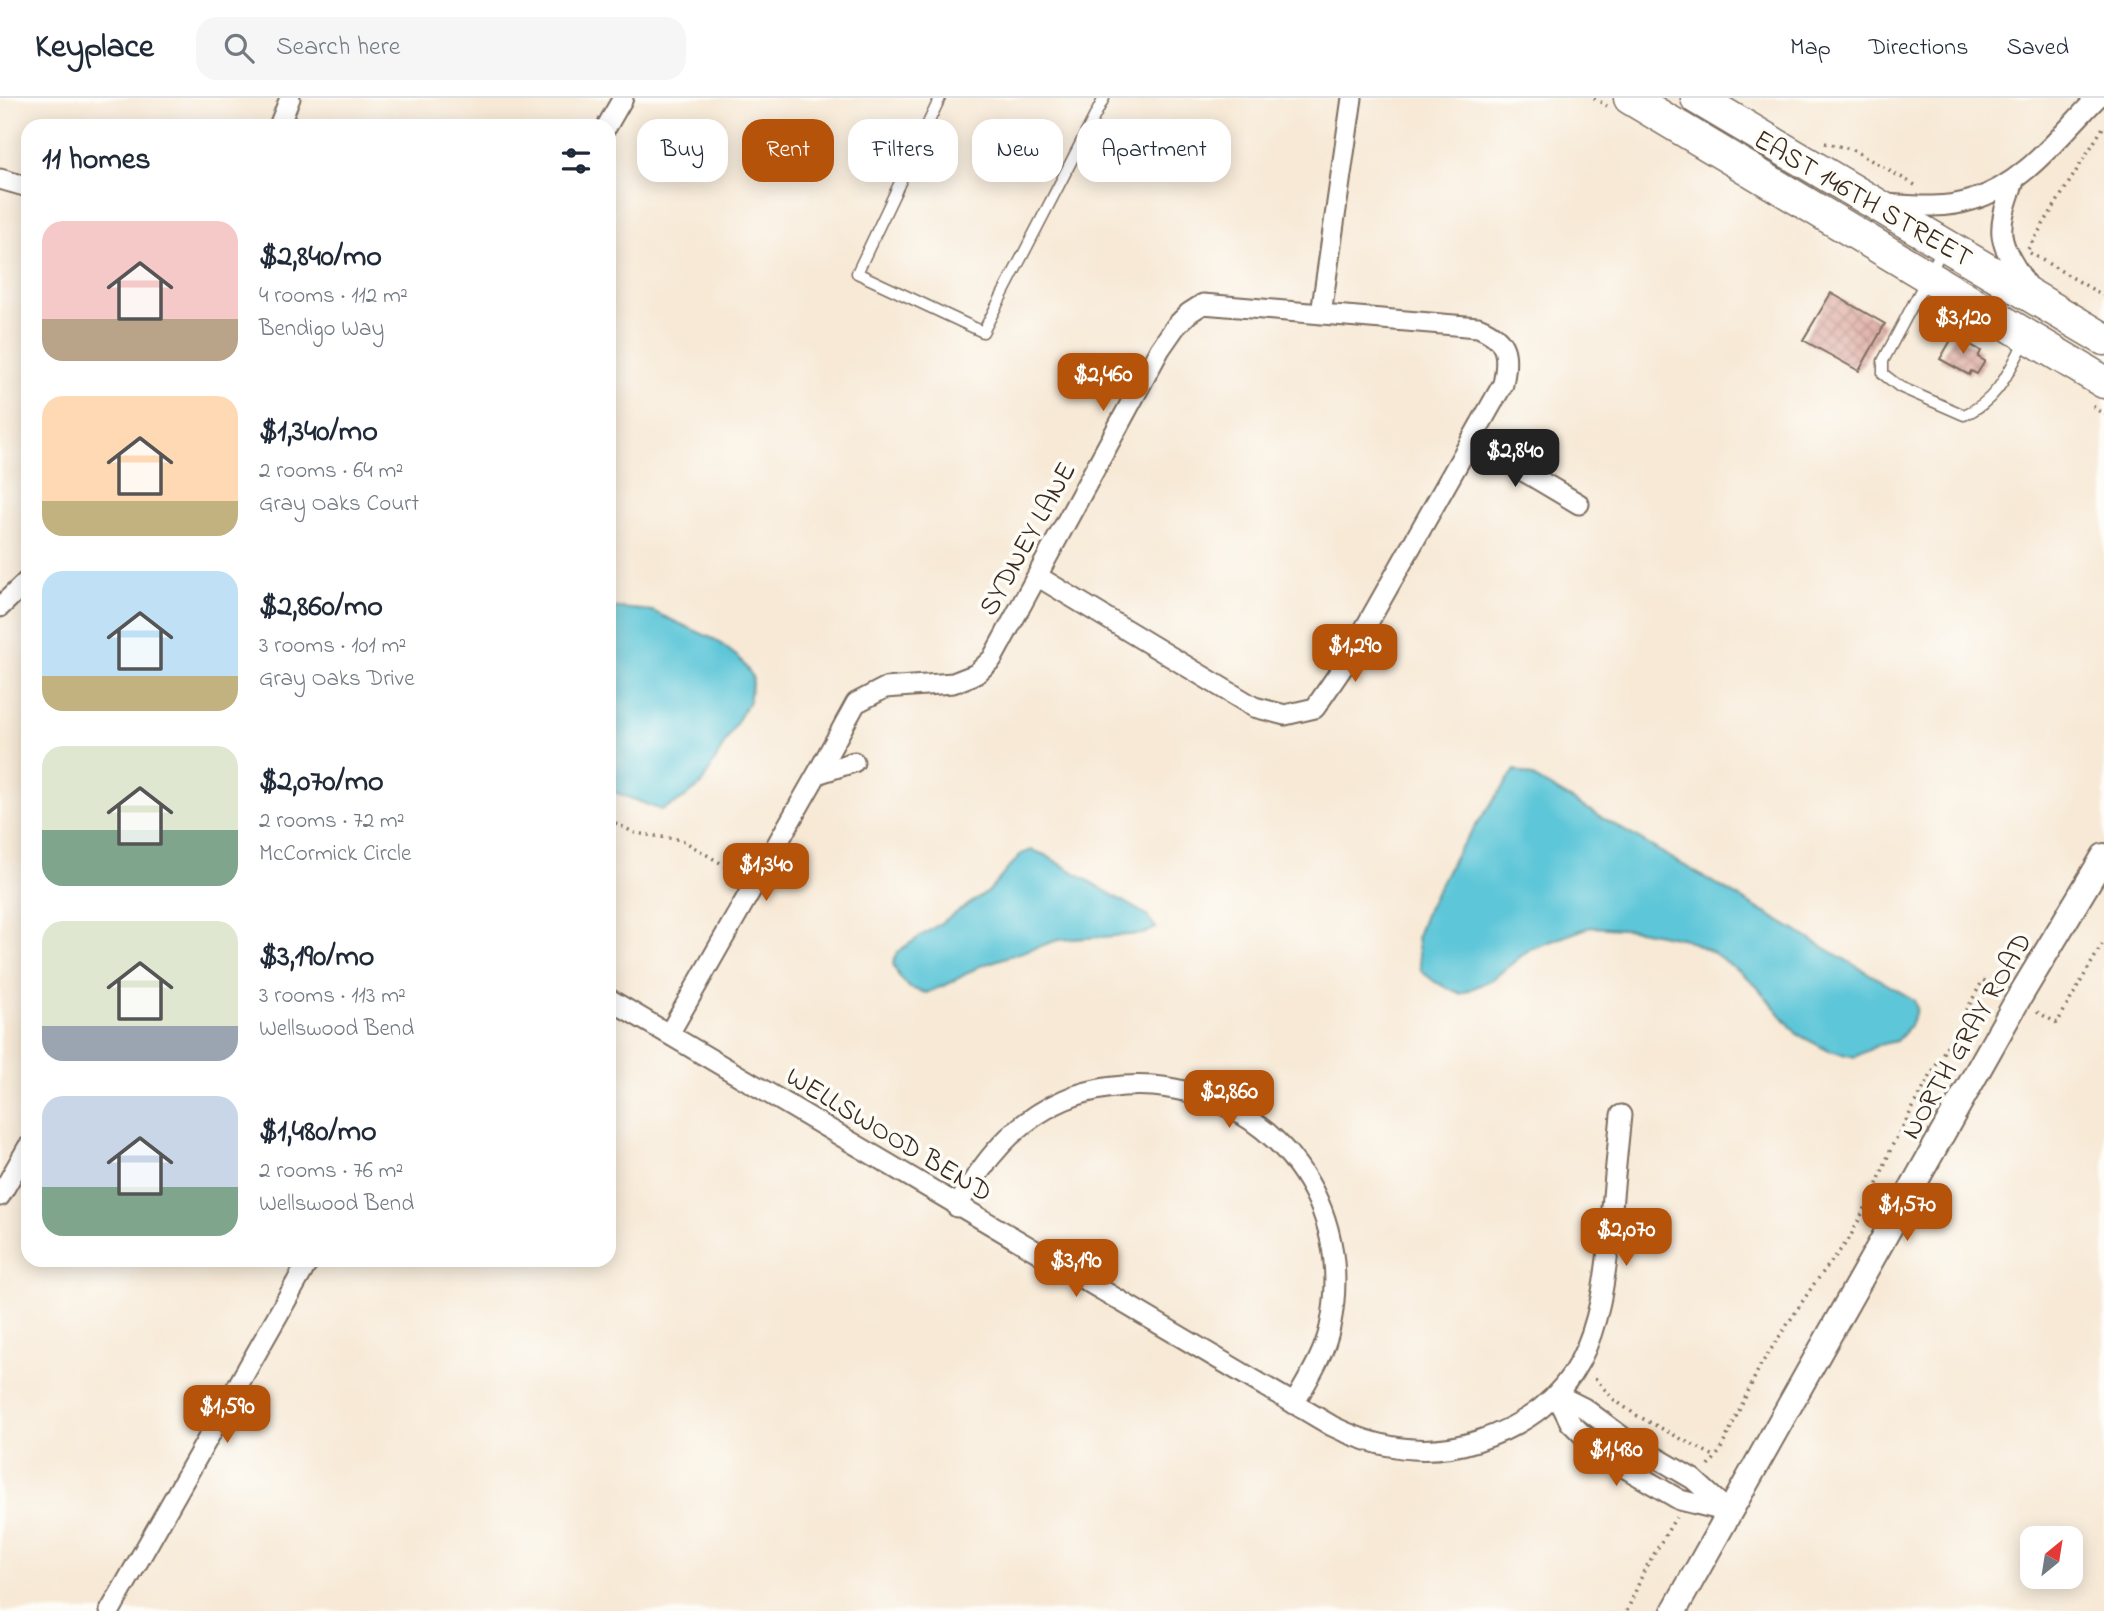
<!DOCTYPE html>
<meta charset="utf-8">
<style>
body{margin:0;font-family:"Indie Flower",sans-serif;background:#f6f6f7;color:#1f2937;height:100vh;display:flex;flex-direction:column;font-size:26px;white-space:nowrap}
*{box-sizing:border-box;margin:0}
p{font-size:23px;color:#747a83}
.icon{flex:none;width:38px;height:38px;fill:none;stroke:currentColor;stroke-width:2;stroke-linecap:round;stroke-linejoin:round}
.map{position:relative;flex:1;overflow:hidden}
.details{position:absolute;left:21px;top:21px;width:595px;height:1148px;display:flex;flex-direction:column;background:#fff;border-radius:21px;box-shadow:0 4px 18px #0003}
.details>*{flex:none}
.banner{position:absolute;left:637px;top:21px;width:665px;height:63px;display:flex;gap:14px}
.needle{width:46px;rotate:30deg}
.controls{position:absolute;left:2020px;top:1428px;display:grid;gap:14px}
.controls a{display:grid;place-items:center;width:63px;height:63px;border-radius:14px;background:#fff;box-shadow:0 4px 18px #0003;font-size:35px}
.price{position:absolute;translate:-50% -60px;padding:0 16px;border-radius:14px;background:#b45309;color:#fff;font-size:23px;line-height:46px;filter:drop-shadow(0 2px 4px #0008)}
.price::after{content:'';position:absolute;left:50%;top:42px;width:21px;height:16px;margin-left:-10px;background:inherit;clip-path:polygon(0 0,100% 0,50% 100%)}
.price.current{background:#222;color:#fff}
ul{padding:0;list-style:none}
li{display:flex;align-items:center;gap:21px;height:175px;padding:0 21px}
li span{display:grid;place-items:center;flex:none;width:196px;height:140px;border-radius:21px;color:#555}
li>.icon{margin-inline-start:auto}
span .icon{width:84px;height:84px;fill:#fffc;stroke-width:1}
li b{font-size:30px}
h2{display:flex;justify-content:space-between;align-items:center;height:84px;padding:0 21px;font-size:30px}
.pill{padding:0 24px;border-radius:21px;background:#fff;box-shadow:0 4px 18px #0003;font-size:24px;line-height:63px}
.pill.current{background:#b45309;color:#fff}
header{display:flex;align-items:center;gap:42px;box-sizing:border-box;height:98px;padding:0 35px;background:#fff;border-bottom:2px solid #e0e1e3}
header strong{font-size:33px}
nav{display:flex;gap:38px;margin-inline-start:auto;font-size:24px}
.search{width:490px;height:63px;background:#f6f6f7;display:flex;align-items:center;gap:18px;box-sizing:border-box;padding:0 24px;border-radius:21px;color:#747a83;font-size:26px}
.map>svg:first-child{display:block}
</style>
<header>
<strong>Keyplace</strong>
<div class="search"><svg class="icon" aria-label="search" viewBox="0 0 24 24"><circle cx="10" cy="10" r="6"/><path d="M15 15l6 6"/></svg>Search here</div>
<nav><a>Map</a><a>Directions</a><a>Saved</a></nav>
</header>
<div class="map">
<svg width="2104" height="1513" viewBox="0 0 2104 1513">
<defs>
<pattern id="building-cross-hatch" width="8" height="8" patternUnits="userSpaceOnUse" patternTransform="scale(1.75)"><rect width="8" height="8" fill="#deaaa1"/><path d="M0 0l8 8M0 8l8-8" fill="none" stroke="#b58b83"/></pattern>
</defs>
<rect width="100%" height="100%" fill="#fdfcf7"/>
<filter id="ink" filterUnits="userSpaceOnUse"><feTurbulence type="fractalNoise" baseFrequency=".0143" numOctaves="2"/><feDisplacementMap in="SourceGraphic" scale="14" xChannelSelector="R" yChannelSelector="G"/><feConvolveMatrix kernelMatrix="1 2 1 2 8 2 1 2 1" color-interpolation-filters="sRGB"/></filter>
<filter id="wash" filterUnits="userSpaceOnUse"><feTurbulence type="fractalNoise" baseFrequency=".00686" numOctaves="4" result="noise"/><feDisplacementMap in="SourceGraphic" scale="28" xChannelSelector="R" yChannelSelector="G"/><feGaussianBlur stdDeviation="1.57" result="paint"/><feColorMatrix in="noise" values="0 0 0 0 0 0 0 0 0 0 0 0 0 0 0 0 0 1.4 0 .05"/><feComposite in="paint" operator="in"/></filter>
<g filter="url(#wash)">
<rect width="100%" height="100%" fill="#f7e9d6"/>
<path fill="#5dc6d8" stroke="#4c787b" stroke-width="2" d="M609,509L652,513L716,542L739,560L753,579L749,603L701,687L680,703L661,712L609,692Z
M1515,672L1531,678L1914,902L1917,911L1910,928L1896,943L1878,947L1855,959L1829,953L1797,936L1753,884L1714,855L1685,841L1638,832L1590,829L1530,851L1493,881L1461,896L1435,884L1421,873L1417,838L1428,809L1458,753Z
M1032,752L1045,757L1146,817L1156,830L1143,836L1058,842L980,868L950,885L926,895L910,890L899,879L893,866L897,854L989,793L1021,756Z"/>
<g id="blocks">
<path fill="url(#building-cross-hatch)" d="M1831,195L1885,226L1859,273L1803,242Z
M1954,237L1981,253L1978,259L1985,263L1977,276L1971,273L1969,277L1940,261Z"/>
</g>
</g>
<g filter="url(#ink)">
<use href="#blocks" fill-opacity="0" stroke="#7d6d5e" stroke-width="2"/>
<g fill="none" stroke-linecap="round" stroke-linejoin="round">
<g stroke="#7d6d5e" stroke-width="13">
<path id="service" d="M940,0L857,175L983,234L1104,0
M1942,152L1883,263V276L1900,289L1964,317C1999,302 2009,272 2026,241"/>
</g>
<g stroke="#7d6d5e" stroke-width="23">
<path id="minor" d="M279,28L290,0
M607,28L623,0
M0,81L28,89
M2014,83C1994,139 1998,142 2029,191
M1886,106C1915,108 1944,111 1972,102C2024,87 2060,37 2097,0
M1321,216L1352,0
M1471,342L1579,406
M0,509L28,482
M817,676L856,605L885,590L953,585L976,576L992,561L1160,251L1176,228L1189,215L1203,206L1478,229C1508,241 1509,257 1503,286L1343,569L1315,610L1285,617L1254,609L1037,478
M609,901L1332,1328C1378,1351 1427,1359 1477,1343C1584,1308 1600,1234 1610,1134C1613,1095 1617,1056 1621,1017
M669,936L817,676L854,664
M0,1098L28,1049
M957,1109C984,1062 1014,1024 1064,1002C1091,990 1124,986 1153,988C1276,999 1356,1108 1330,1229C1324,1257 1308,1281 1294,1306
M1556,1296L1570,1324L1603,1357L1680,1402L1729,1414
M1556,1296L1584,1310L1628,1343L1693,1381L1728,1413
M110,1513L309,1162"/>
</g>
<g stroke="#7d6d5e" stroke-width="28">
<path id="tertiary" d="M1674,1513L2017,903L2104,758"/>
</g>
<g stroke="#7d6d5e" stroke-width="35">
<path id="primary" d="M1630,0L2104,284
M1697,0L2104,241"/>
</g>
<path stroke="#7d6d5e" stroke-width="3.5" stroke-dasharray="2 5" stroke-linecap="butt" d="M1594,0L1607,8
M1825,45L1851,51L1915,87
M2028,151L2104,28
M2030,155L2104,198
M2093,308L2104,317
M609,722L635,735L682,742L737,775
M2037,914L2057,925L2104,843
M1595,1280L1613,1301L1636,1317L1716,1359
M1709,1368L1720,1353L1760,1268L1814,1186L1849,1141L1875,1091L1892,1048L1983,882L2000,892
M1627,1513L1644,1473L1676,1419"/>
<use href="#service" stroke="#fff" stroke-width="10"/>
<use href="#minor" stroke="#fff" stroke-width="19"/>
<use href="#tertiary" stroke="#fff" stroke-width="24"/>
<use href="#primary" stroke="#fff" stroke-width="32"/>
</g>
</g>
<g text-anchor="middle" stroke-width="7" stroke-linejoin="round" paint-order="stroke">
<g font-size="28" fill="#3b2a1e" stroke="#fdfcf7">
<text transform="translate(1864 99) rotate(30)" y="10">EAST 146TH STREET</text>
<text transform="translate(1026 440) rotate(-61)" y="10">SYDNEY LANE</text>
<text transform="translate(1965 937) rotate(-60)" y="10">NORTH GRAY ROAD</text>
<text transform="translate(890 1035) rotate(31)" y="10">WELLSWOOD BEND</text>
</g>
</g>
</svg>
<div class="controls">
<a><svg class="needle" viewBox="-14 -14 28 28"><path d="M0-13l5 13h-10z" fill="#e53935"/><path d="M0 13l5-13h-10z" fill="#747a83"/></svg></a>
</div>
<b class="price" style="left:1963px;top:258px">$3,120</b>
<b class="price" style="left:1103px;top:315px">$2,460</b>
<b class="price current" style="left:1515px;top:391px">$2,840</b>
<b class="price" style="left:1355px;top:586px">$1,290</b>
<b class="price" style="left:766px;top:805px">$1,340</b>
<b class="price" style="left:1229px;top:1032px">$2,860</b>
<b class="price" style="left:1907px;top:1145px">$1,570</b>
<b class="price" style="left:1626px;top:1170px">$2,070</b>
<b class="price" style="left:1076px;top:1201px">$3,190</b>
<b class="price" style="left:227px;top:1347px">$1,590</b>
<b class="price" style="left:1616px;top:1390px">$1,480</b>
<div class="banner">
<a class="pill">Buy</a>
<a class="pill current">Rent</a>
<a class="pill">Filters</a>
<a class="pill">New</a>
<a class="pill">Apartment</a>
</div>
<section class="details">
<h2>11 homes<svg class="icon" aria-label="filters" viewBox="0 0 24 24"><path d="M4 7h16M4 17h16"/><circle cx="9" cy="7" r="2"/><circle cx="15" cy="17" r="2"/></svg></h2>
<ul>
<li><span style="background:linear-gradient(#f6c9c9 70%,#b9a48a 0)"><svg class="icon" aria-label="home" viewBox="0 0 24 24"><path d="M3 11l9-7 9 7M6 9v11h12V9"/></svg></span><div><b>$2,840/mo</b><p>4 rooms · 112 m²</p><p>Bendigo Way</p></div></li>
<li><span style="background:linear-gradient(#ffd9b3 75%,#c2b280 0)"><svg class="icon" aria-label="home" viewBox="0 0 24 24"><path d="M3 11l9-7 9 7M6 9v11h12V9"/></svg></span><div><b>$1,340/mo</b><p>2 rooms · 64 m²</p><p>Gray Oaks Court</p></div></li>
<li><span style="background:linear-gradient(#bfe0f5 75%,#c2b280 0)"><svg class="icon" aria-label="home" viewBox="0 0 24 24"><path d="M3 11l9-7 9 7M6 9v11h12V9"/></svg></span><div><b>$2,860/mo</b><p>3 rooms · 101 m²</p><p>Gray Oaks Drive</p></div></li>
<li><span style="background:linear-gradient(#dfe7d0 60%,#7fa58c 0)"><svg class="icon" aria-label="home" viewBox="0 0 24 24"><path d="M3 11l9-7 9 7M6 9v11h12V9"/></svg></span><div><b>$2,070/mo</b><p>2 rooms · 72 m²</p><p>McCormick Circle</p></div></li>
<li><span style="background:linear-gradient(#dfe7d0 75%,#9aa5b1 0)"><svg class="icon" aria-label="home" viewBox="0 0 24 24"><path d="M3 11l9-7 9 7M6 9v11h12V9"/></svg></span><div><b>$3,190/mo</b><p>3 rooms · 113 m²</p><p>Wellswood Bend</p></div></li>
<li><span style="background:linear-gradient(#c9d6e8 65%,#7fa58c 0)"><svg class="icon" aria-label="home" viewBox="0 0 24 24"><path d="M3 11l9-7 9 7M6 9v11h12V9"/></svg></span><div><b>$1,480/mo</b><p>2 rooms · 76 m²</p><p>Wellswood Bend</p></div></li>
</ul>
</section>
</div>
